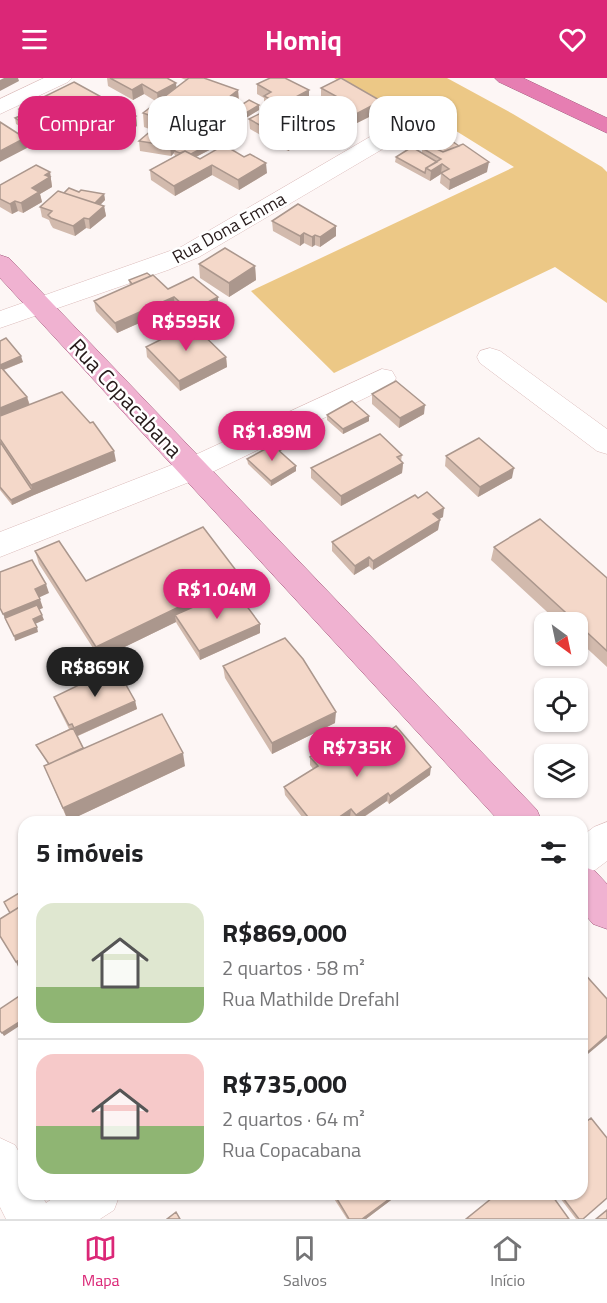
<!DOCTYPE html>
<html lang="pt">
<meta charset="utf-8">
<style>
body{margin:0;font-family:"Titillium Web",sans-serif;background:#f6f6f6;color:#202124;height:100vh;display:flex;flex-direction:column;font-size:22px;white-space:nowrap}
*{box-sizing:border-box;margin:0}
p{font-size:20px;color:#757577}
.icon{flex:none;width:33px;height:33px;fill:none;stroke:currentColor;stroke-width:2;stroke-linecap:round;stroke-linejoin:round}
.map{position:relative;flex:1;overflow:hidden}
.drawer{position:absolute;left:18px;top:738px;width:570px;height:384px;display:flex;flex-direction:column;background:#fff;border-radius:18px;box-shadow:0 2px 4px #0004}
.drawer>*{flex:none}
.top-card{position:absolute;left:18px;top:18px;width:572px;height:54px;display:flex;gap:12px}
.needle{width:39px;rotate:147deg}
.fabs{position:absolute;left:534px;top:534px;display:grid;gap:12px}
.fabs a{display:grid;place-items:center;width:54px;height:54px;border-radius:12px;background:#fff;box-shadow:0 2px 4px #0004;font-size:30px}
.price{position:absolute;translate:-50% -51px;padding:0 14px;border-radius:21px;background:#db2777;color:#fff;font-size:20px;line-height:39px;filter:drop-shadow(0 2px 3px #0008)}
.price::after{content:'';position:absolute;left:50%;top:36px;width:18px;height:14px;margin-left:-9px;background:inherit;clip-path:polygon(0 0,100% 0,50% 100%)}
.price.selected{background:#222;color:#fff}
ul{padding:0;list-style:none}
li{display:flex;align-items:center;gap:18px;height:150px;padding:0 18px}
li+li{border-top:2px solid #e0e0e0}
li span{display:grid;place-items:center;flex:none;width:168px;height:120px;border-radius:18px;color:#555}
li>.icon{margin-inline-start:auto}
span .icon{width:72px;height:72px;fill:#fffc;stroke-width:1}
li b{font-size:26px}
h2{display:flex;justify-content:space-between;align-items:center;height:72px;padding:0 18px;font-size:26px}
.tag{padding:0 21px;border-radius:18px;background:#fff;box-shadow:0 2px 4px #0004;font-size:21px;line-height:54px}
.tag.selected{background:#db2777;color:#fff}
header{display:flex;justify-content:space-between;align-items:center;height:78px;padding:0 18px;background:#db2777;color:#fff;font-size:27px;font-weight:700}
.menu{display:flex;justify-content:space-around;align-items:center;height:84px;border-top:2px solid #e0e0e0;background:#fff;font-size:16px;color:#757577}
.menu a{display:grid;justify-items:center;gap:3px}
.menu .selected{color:#db2777}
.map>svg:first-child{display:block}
</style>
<header><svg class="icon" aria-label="menu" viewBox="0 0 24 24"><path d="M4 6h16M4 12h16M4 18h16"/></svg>Homiq<svg class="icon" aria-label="heart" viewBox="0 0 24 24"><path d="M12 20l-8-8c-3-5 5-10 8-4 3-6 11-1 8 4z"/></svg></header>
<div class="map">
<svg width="607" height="1141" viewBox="0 0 607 1141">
<rect width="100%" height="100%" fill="#fdf6f5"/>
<path fill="#ecc886" d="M334,0H447L513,36L602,89L607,94V225L555,189L334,295L251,213L514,89L424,33L400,24L383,32Z"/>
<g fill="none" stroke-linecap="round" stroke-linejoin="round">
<g stroke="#dbbbba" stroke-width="1">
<path id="minor" d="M44,0H72L68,4L0,36V21Z
M412,37L420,39L423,44L420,49L199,179L168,192L0,250V233L181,169L404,39Z
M490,270L500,273L607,351V376L597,373L480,285L477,279L480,273Z
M382,291L392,293L396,300L392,307L202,399L0,479V454L182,383Z
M607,744V783L595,792L582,797V758L594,749Z
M0,1060L15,1067L24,1083V1116H41L46,1125L59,1116H120L114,1132L100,1141H6L0,1129Z"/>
</g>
<g stroke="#a35b7d" stroke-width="1">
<path id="major" d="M0,177L9,180L537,732L542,744H500L0,200Z
M582,788L595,793L607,806V851L593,846L582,833Z"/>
</g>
<g stroke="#a35b7d" stroke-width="1">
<path id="highway" d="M495,0H523L607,40V55L499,4Z"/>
</g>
<use href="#minor" fill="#fff" fill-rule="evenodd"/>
<use href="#major" fill="#f0b2d1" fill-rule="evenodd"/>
<use href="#highway" fill="#e67eb2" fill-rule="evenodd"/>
</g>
<path fill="#d2baad" d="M107,0H167L176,5V10L186,2L181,0H204L238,12L239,25L203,54L219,67L196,79L200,81L267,95L239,112L212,97L175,118L151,102L150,92L175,78L174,75L171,78L140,73L139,63L152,52L144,49L143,35L157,24L144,16L133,22L108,8Z
M257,6L309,12V22L289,33L315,48V58L288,73L250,51L249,41L269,31L264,28V20L257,16Z
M321,10L381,33L355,46L336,36L337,29L321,20Z
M19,31L136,38L137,48L107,67L50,58L37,50L30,54L16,46L15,40L21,37Z
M259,32L241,43L233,39L232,33Z
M422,70L487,94L449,112L440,105L441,96L430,103L395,84L396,79L422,75Z
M50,94L52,109L40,116L42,124L23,135L18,133L12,136L0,129V107Z
M79,114L104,116L105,122L100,127L104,128L106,138L90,151L86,150L75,158L53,150L51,147L49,142L42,139L40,129L64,115Z
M272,143L336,148V158L320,169L315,167L312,169L304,165L300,168L273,153Z
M199,186L255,188L256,202L229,219L200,200Z
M151,198L168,211L218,219V229L191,243L175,229L117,255L96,233L94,223L130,207L129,202Z
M0,263L23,284L4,292L27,319L30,327L116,383L34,417L12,427L0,412Z
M146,269L226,279L227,289L180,313L147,279Z
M372,316L424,336L399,350L372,326Z
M327,337L369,338V343L343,356L327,342Z
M282,367V372L280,373L296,393L271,408L248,386L247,381Z
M402,377L401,383L403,385L402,395L341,428L311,400V390Z
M446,378L512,400L478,419L445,388Z
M443,439L439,441L438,452L373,492L369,488L354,497L332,473V464Z
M494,469L607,500V589L578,562V544H558L491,482Z
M35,473L86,503L242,512L237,514L260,555L200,582L177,546L176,544L100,581L39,486Z
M223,588L335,645L272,676L225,600Z
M54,619L135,623L137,631L78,658L84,670L185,688L68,743L44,688L48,686L36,667L69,651L57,627Z
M310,679L346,684L430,697L389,726L387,723L357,744H355L350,739L343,744H306L285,717L284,709L313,691L310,687Z
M331,1116H399L366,1141H347Z
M557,1116H582L583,1141H576Z"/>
<path fill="#ab978d" d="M4,0H18L19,3L0,13V2Z
M176,5L177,15L158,24L157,15Z
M142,6L144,16L133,22L132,12Z
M238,12L239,25L189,65L188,51Z
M309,12V22L281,37V27Z
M381,23V33L355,46L356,36Z
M259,27V32L241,43V38Z
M136,38L137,48L107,67L106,57Z
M36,45L37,51L30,54L29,49Z
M315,48V58L288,73V63Z
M186,54L187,64L174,73V75L171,78L170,68Z
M25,60L27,70L0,84V73Z
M218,62L219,67L188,83L187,78Z
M489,84L487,94L449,112L450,102Z
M266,85L267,95L239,112L238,102Z
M442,86L441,96L430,103L431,93Z
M212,87V97L175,118L174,108Z
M50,94L52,109L40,116L42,124L23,135L21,125L32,110L45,97Z
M104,116L105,122L93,134L92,128Z
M15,123L18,133L12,136L10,126Z
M104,128L106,138L90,151L89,141Z
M84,140L86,150L75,158L73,148Z
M336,148V158L320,169V159Z
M304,155V165L300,168V158Z
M315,157V167L312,169V159Z
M255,188L256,202L229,219V205Z
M174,219L175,229L117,255L115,245Z
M218,219V229L191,243L190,233Z
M21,278L23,284L0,293V287Z
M226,279L227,289L180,313L179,303Z
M27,319L30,329L0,341V330Z
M425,327L424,336L399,350L400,340Z
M369,338V343L343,356V351Z
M282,367V372L277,375L276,370Z
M114,373L116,383L34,417L12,427L11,422L32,412L31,407Z
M403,385L402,395L341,428V418Z
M296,388V393L271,408V403Z
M514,390L512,400L478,419L480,409Z
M444,430L443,439L432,445L433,436Z
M440,442L438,452L373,492V483Z
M369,479V488L354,497L355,488Z
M241,499L242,512L179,542L175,537L176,544L100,581L96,569Z
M46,506L49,515L38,520L35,511Z
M40,521L43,530L7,545L3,536Z
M42,537L44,542L35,546L33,541Z
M260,546V555L200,582L199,573Z
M37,549L38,554L15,563L14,558Z
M135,623L137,631L77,658L74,650Z
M336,634L335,645L272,676V665Z
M183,675L185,688L68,743L63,730Z
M431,689L430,697L389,726L390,718Z
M388,715L387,723L356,744V737Z
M351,731L350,739L343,744H332Z
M24,879V888L19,891L16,884Z
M24,941V945L4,958L2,955Z
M607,957V960L582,981V979Z
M396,1116H399L366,1141H362Z"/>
<path fill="#f4d8c9" stroke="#ab978d" stroke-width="1.5" d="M110,0H167L176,5L157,15L142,6L132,12Z
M189,0H204L238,12L188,51L143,35Z
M270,0H285L309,12L281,27L264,18L271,14L257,6Z
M341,0L381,23L356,36L337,26L343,22L321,10Z
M74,4L136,38L106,57L48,48L19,31Z
M249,22L259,27L241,38L232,33Z
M277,27L315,48L288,63L249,41Z
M22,37L36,45L29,49L15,40Z
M0,44L25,60L0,73Z
M160,45L186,54L170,68L139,63Z
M201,52L218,62L191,76L185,73L180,75L174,73Z
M446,59L459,68L443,74L428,67Z
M463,66L489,84L450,102L441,95L449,91L442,86L431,93L426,90L441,81L422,70L428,67L443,74Z
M224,67L244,79L250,76L266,85L238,102L212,87L174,108L150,92L185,73L200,81Z
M412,69L437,84L426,90L425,95L396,79Z
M36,87L50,94L45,97L50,99L32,110L39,114L21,125L15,123L10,126L0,121V107Z
M69,110L79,114L81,112L104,116L95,125L64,115Z
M58,113L104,128L89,141L84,140L73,148L51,140L48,137L52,133L40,129Z
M298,126L336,148L320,159L315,157L312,159L304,155L300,158L272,143Z
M225,170L255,188L229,205L199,186Z
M147,195L151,198L132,206L129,202Z
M153,197L168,211L193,199L218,219L190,233L174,219L115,245L94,223Z
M192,246L226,279L179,303L146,269Z
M6,260L21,278L0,287V263Z
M0,288L27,319L0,330Z
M396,303L425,327L400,340L372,316Z
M62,314L90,345L93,344L114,373L31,407L0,361V338Z
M352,323L369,338L343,351L327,337Z
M380,356L402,377L397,379L403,385L341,418L311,390Z
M479,360L514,390L480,409L446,378Z
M0,364L32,412L11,422L0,409Z
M278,364L282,367L276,370L296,388L271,403L247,381Z
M427,414L444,430L433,436L440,442L373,483L369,479L355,488L332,464L415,417L418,420Z
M540,441L607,500V573L578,546V544H576L494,469Z
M203,449L241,499L96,569L35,473L59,463L86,503Z
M32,482L46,506L35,511L40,521L3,536L0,530V494Z
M234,511L260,546L199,573L175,537Z
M37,527L42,537L33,541L37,549L14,558L5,540Z
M285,560L303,581L336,634L272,665L223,588Z
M116,589L135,623L74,650L72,646L69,647L54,619Z
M162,636L183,675L63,730L44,688Z
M396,648L431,689L390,718L388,715L356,737L351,731L332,744H312L284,709L318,688L310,679L329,666L346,684Z
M73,650L83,670L49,686L36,667Z
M24,812V826L10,835L4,824Z
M24,826V879L16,884L0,858V841Z
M582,893L607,921V957L582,979Z
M24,915V941L2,955L0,953V931Z
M591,1040L607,1060V1120L583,1141H579L560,1116H582V1047Z
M334,1116H396L362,1141H349Z
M497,1116H551L569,1141H466Z
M607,1132V1141H596Z
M176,1134L180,1141H167Z"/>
<g text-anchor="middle" stroke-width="5" stroke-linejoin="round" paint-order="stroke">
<g font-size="18" fill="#261a1a" stroke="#fff">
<text transform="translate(229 150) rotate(-29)" y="6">Rua Dona Emma</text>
</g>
<g font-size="22" fill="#261a1a" stroke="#fff">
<text transform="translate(126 320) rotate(47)" y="8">Rua Copacabana</text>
</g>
</g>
</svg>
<div class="fabs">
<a><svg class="needle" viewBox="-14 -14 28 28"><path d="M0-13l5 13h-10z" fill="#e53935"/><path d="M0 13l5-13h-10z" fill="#757577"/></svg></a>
<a><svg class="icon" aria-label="locate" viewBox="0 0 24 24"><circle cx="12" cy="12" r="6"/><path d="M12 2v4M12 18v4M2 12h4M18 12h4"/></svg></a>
<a><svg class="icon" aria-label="layers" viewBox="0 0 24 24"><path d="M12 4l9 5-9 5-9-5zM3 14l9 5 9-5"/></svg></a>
</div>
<b class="price" style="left:186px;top:274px">R$595K</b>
<b class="price" style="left:272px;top:384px">R$1.89M</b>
<b class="price" style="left:217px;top:542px">R$1.04M</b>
<b class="price selected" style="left:95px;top:620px">R$869K</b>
<b class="price" style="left:357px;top:700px">R$735K</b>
<div class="top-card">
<a class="tag selected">Comprar</a>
<a class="tag">Alugar</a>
<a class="tag">Filtros</a>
<a class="tag">Novo</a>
</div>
<section class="drawer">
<h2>5 imóveis<svg class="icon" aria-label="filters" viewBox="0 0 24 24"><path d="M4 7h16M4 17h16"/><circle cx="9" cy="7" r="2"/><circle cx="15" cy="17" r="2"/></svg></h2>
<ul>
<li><span style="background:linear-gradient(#dfe7d0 70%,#8fb573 0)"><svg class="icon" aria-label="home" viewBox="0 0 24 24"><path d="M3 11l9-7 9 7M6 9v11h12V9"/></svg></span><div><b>R$869,000</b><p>2 quartos · 58 m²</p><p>Rua Mathilde Drefahl</p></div></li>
<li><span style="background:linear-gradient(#f6c9c9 60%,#8fb573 0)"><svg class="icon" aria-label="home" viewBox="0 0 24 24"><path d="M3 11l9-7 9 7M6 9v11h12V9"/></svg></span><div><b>R$735,000</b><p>2 quartos · 64 m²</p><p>Rua Copacabana</p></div></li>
</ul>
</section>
</div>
<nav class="menu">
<a class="selected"><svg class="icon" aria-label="map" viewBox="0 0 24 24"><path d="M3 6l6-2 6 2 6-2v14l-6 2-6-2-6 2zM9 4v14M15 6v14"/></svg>Mapa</a>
<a><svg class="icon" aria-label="saved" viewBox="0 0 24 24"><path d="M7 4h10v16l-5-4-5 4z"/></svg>Salvos</a>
<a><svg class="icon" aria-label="home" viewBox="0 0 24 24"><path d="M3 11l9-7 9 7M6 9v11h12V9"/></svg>Início</a>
</nav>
